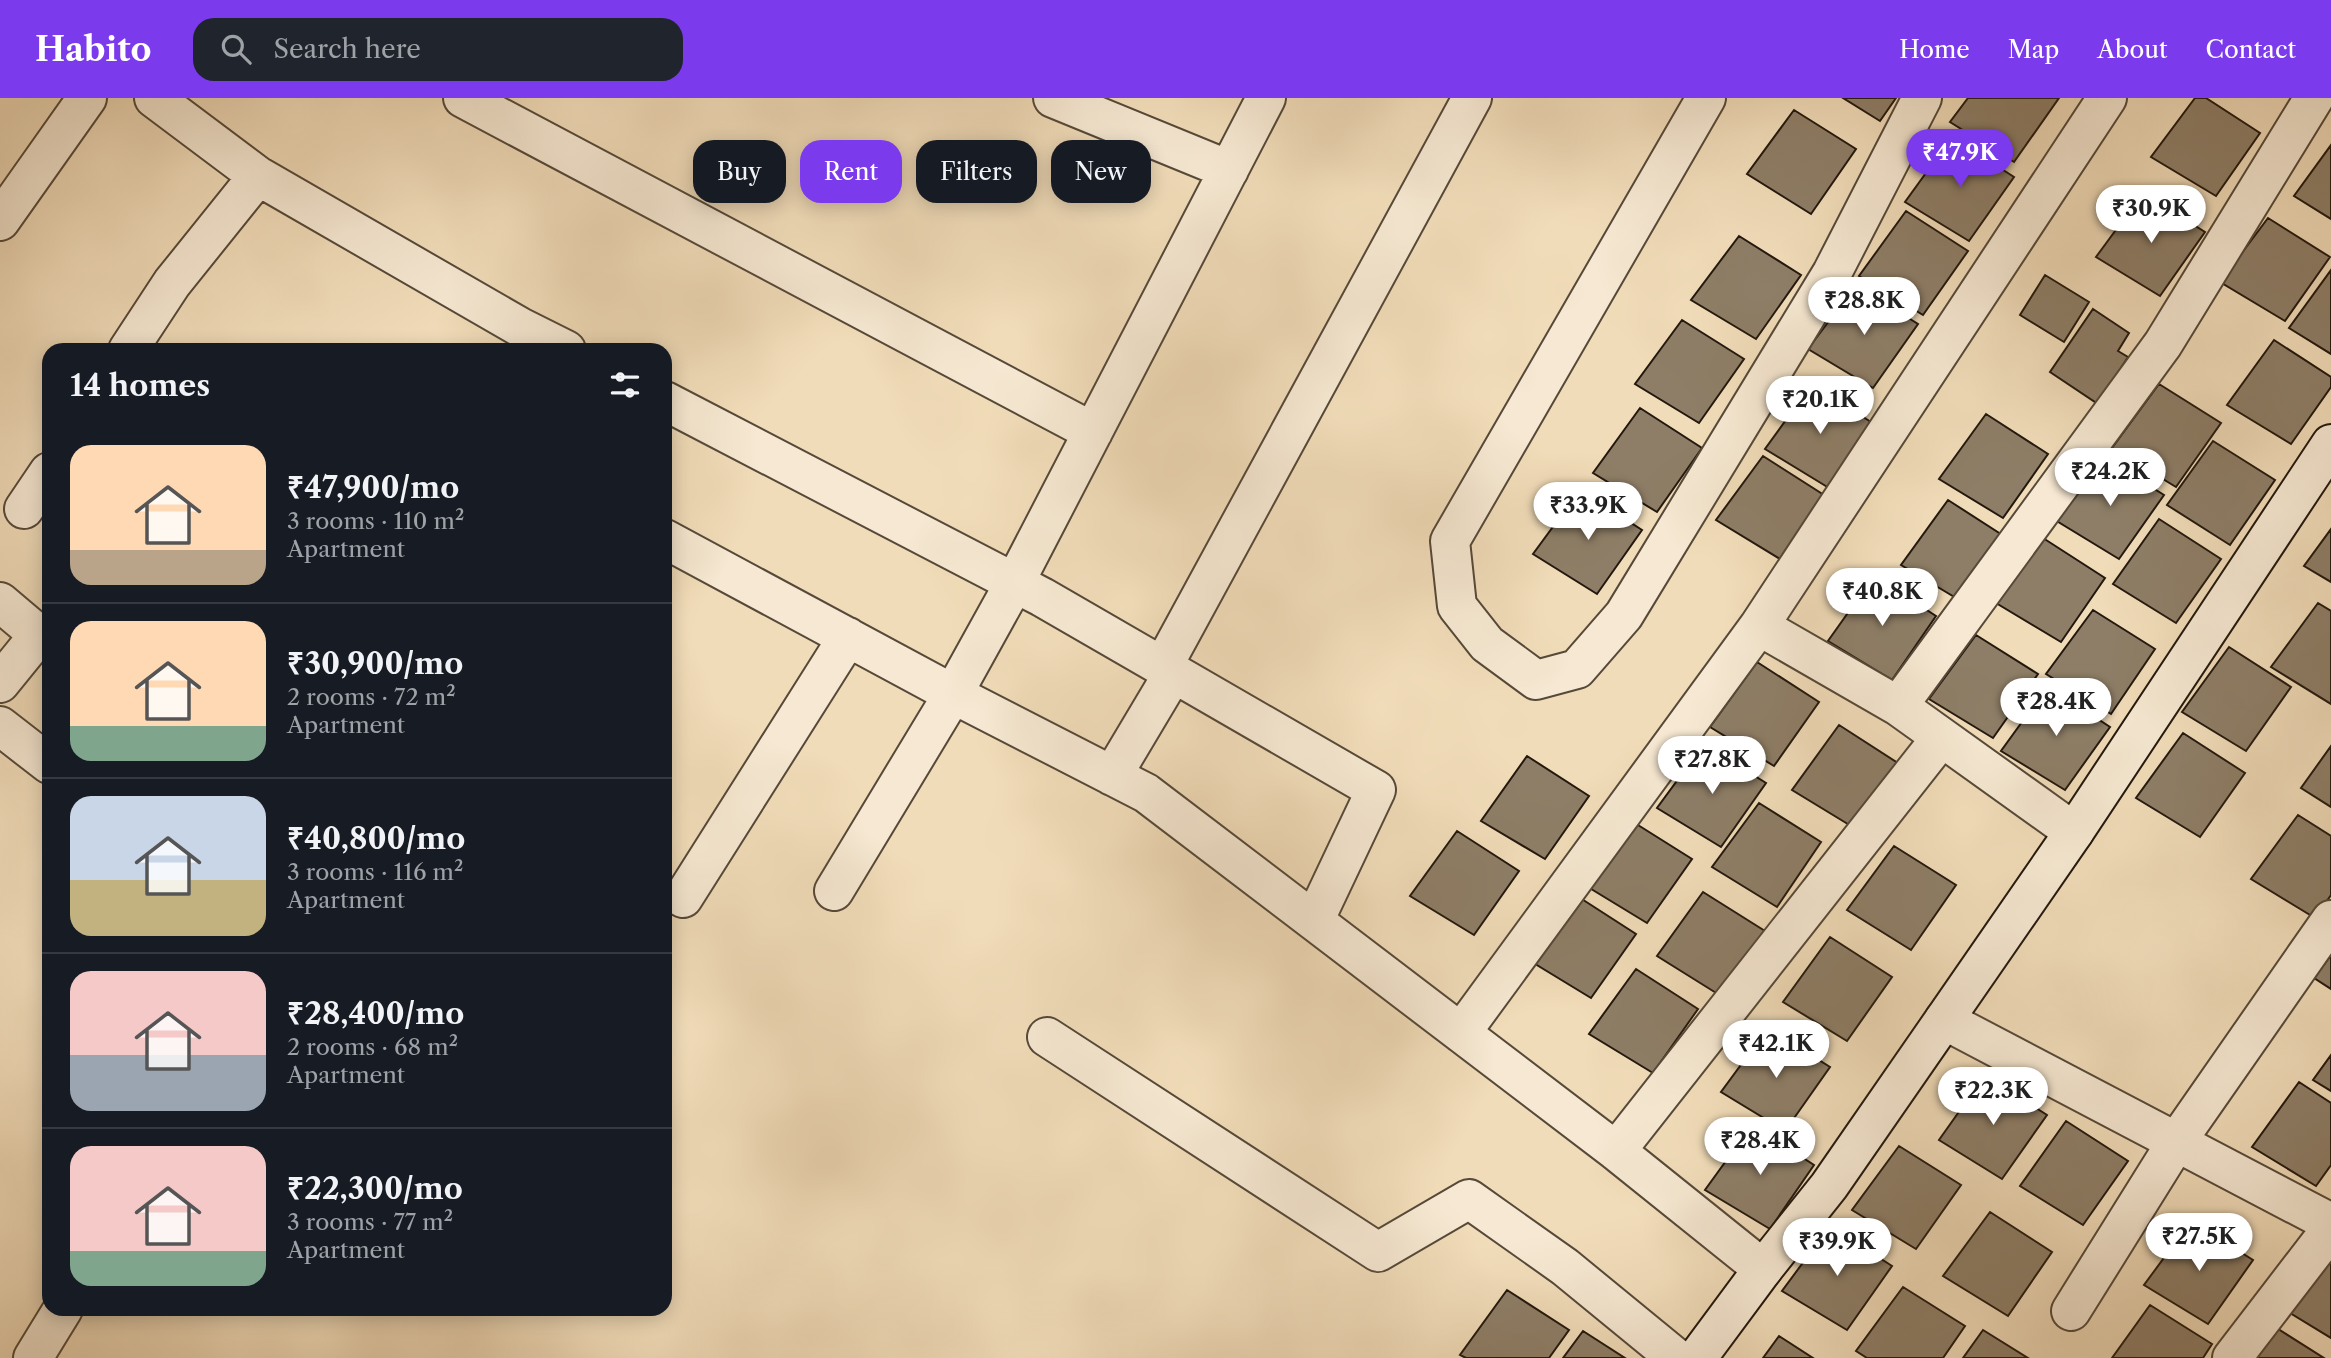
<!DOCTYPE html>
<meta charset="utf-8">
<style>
body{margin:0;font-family:"Libre Caslon Text",serif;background:#20242c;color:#f1f3f6;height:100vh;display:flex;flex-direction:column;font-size:26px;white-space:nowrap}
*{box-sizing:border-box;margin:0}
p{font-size:23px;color:#9ea1a6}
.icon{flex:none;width:38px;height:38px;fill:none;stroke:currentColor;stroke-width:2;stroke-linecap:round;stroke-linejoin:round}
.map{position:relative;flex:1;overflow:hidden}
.sheet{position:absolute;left:42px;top:245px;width:630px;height:973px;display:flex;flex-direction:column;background:#171b24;border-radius:21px;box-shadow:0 4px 18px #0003}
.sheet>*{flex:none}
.guide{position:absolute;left:693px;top:42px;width:665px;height:63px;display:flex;gap:14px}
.price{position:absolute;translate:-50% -60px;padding:0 16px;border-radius:24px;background:#fff;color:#222;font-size:23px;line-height:46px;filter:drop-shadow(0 2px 4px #0008)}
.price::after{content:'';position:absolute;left:50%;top:42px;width:21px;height:16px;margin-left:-10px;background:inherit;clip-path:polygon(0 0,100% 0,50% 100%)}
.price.current{background:#7c3aed;color:#fff}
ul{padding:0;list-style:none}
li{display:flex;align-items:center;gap:21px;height:175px;padding:0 28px}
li+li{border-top:2px solid #363941}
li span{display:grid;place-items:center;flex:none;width:196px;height:140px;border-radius:21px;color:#555}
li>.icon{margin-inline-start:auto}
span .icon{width:84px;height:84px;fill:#fffc;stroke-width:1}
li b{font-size:30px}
h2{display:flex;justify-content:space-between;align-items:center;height:84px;padding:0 28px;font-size:30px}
.tag{padding:0 24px;border-radius:21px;background:#171b24;box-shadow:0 4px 18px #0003;font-size:24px;line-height:63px}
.tag.current{background:#7c3aed;color:#fff}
header{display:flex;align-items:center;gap:42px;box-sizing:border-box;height:98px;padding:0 35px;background:#7c3aed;color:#fff}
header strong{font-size:33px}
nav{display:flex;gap:38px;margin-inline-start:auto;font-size:24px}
.search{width:490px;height:63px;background:#20242c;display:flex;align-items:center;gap:18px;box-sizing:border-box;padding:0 24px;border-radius:21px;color:#9ea1a6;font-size:26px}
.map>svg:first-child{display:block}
</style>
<header>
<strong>Habito</strong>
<div class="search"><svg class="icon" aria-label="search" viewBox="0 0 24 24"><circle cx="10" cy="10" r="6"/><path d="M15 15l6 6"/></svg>Search here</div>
<nav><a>Home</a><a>Map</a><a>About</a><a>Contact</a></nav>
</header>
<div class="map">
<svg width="2331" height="1260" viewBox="0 0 2331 1260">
<rect width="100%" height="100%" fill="#f1dcb9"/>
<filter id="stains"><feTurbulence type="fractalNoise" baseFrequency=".00286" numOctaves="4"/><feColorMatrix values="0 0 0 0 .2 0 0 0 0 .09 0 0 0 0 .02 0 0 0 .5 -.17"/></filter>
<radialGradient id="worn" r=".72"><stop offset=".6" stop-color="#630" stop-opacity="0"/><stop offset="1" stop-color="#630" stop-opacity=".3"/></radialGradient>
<path fill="#8e7e67" stroke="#23180e" stroke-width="2" d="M1843,0H1896L1880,23Z
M1968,0H2059L2014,64L1950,24Z
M2195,0H2206L2260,35L2216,98L2151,59Z
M1794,12L1856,51L1811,116L1747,76Z
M1952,39L2014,79L1969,143L1905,104Z
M2331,47V121L2294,98Z
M2143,95L2205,134L2160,198L2096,159Z
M1906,113L1968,153L1923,217L1859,178Z
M2268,120L2330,159L2285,223L2220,184Z
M1739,138L1801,177L1756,241L1691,202Z
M2331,172V256L2289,230Z
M2045,177L2089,204L2064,244L2020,217Z
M1856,187L1918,226L1873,290L1808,251Z
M2093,211L2129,235L2118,253L2128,259L2098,306L2050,274Z
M1682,222L1744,261L1699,325L1635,286Z
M2274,242L2331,279V289L2291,346L2227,307Z
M1812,286L1874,326L1829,390L1765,351Z
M2159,286L2221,325L2176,389L2112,350Z
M1640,310L1702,350L1657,414L1593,375Z
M1986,316L2048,356L2003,420L1939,381Z
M2213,343L2275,382L2230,447L2167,407Z
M1763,358L1824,397L1780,461L1716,422Z
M2102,358L2164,397L2119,461L2055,422Z
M1580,392L1642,432L1597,496L1533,456Z
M1948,402L2010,442L1966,506L1901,467Z
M2159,421L2221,461L2176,525L2113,486Z
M2331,431V484L2304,468Z
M2043,440L2105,480L2061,544L1996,505Z
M1874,478L1936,518L1892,582L1828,543Z
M2318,505L2331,513V606L2271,569Z
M2093,512L2155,551L2111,616L2046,576Z
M1976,537L2038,576L1993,640L1929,601Z
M2229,549L2291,589L2246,653L2182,614Z
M1757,564L1819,604L1774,668L1710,629Z
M2048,588L2110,629L2065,692L2001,653Z
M1839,627L1901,667L1856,731L1792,692Z
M2183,635L2245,675L2200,739L2136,700Z
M1704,646L1766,685L1721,749L1657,710Z
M2331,648V709L2301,690Z
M1527,658L1589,698L1545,761L1481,723Z
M1759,705L1821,744L1777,809L1712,769Z
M2298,717L2331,738V797L2315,820L2251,781Z
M1630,722L1692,761L1647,825L1583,786Z
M1457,733L1519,773L1474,837L1410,798Z
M1894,748L1956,787L1911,852L1847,812Z
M1703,794L1765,833L1721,898L1657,858Z
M1574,796L1636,836L1591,900L1527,861Z
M1830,839L1892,879L1847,943L1783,904Z
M2331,857V891L2314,880Z
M1636,871L1698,911L1653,975L1589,936Z
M1768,930L1830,969L1785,1033L1721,994Z
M2331,957V993L2313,982Z
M1985,977L2047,1017L2002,1081L1939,1042Z
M2299,984L2331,1005V1067L2316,1088L2252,1049Z
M2066,1023L2128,1063L2083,1127L2020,1088Z
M1752,1027L1814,1067L1770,1131L1705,1092Z
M1899,1048L1961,1087L1916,1151L1852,1112Z
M1990,1114L2052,1154L2008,1218L1943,1178Z
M2191,1123L2253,1162L2208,1226L2144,1187Z
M1830,1128L1892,1168L1847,1232L1782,1193Z
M2331,1159V1240L2290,1215Z
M1903,1189L1965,1228L1943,1260H1867L1856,1253Z
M1507,1192L1569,1232L1549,1260H1466L1460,1257Z
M2150,1207L2212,1246L2203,1260H2112Z
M2275,1229L2324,1260H2252Z
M1983,1232L2028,1260H1963Z
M1583,1233L1625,1260H1563Z
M1779,1238L1813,1260H1763Z"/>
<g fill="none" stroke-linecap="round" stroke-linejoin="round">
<g stroke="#564939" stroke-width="42">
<path id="street" d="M154,0L258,78L520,229L566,252
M463,0L1093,334
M1053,0L1229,72
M1706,0L1450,443L1457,508L1487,546L1536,582L1577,571L1624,517L1832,175L1922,0
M0,123L87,0
M128,252L172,185L258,78
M665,303L1042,499L1376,692L1314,823
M24,411L49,374
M665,441L953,596L1146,695L1616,1053L1763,1171
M0,504L39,537L0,585
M1163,568L1472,0
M1898,608L1759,528L2107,0
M0,628L49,666
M1112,678L1174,574
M2074,734L1898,608L2163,246L2314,0
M834,793L953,596L1015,484L1266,0
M683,800L848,539
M1944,922L2331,1125
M1461,935L1759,528
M1047,939L1378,1154L1469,1101L1565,1169L1676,1260
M1616,1053L1941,640
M2071,1213L2177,1043L2331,822
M33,1260L63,1211
M2232,1260L2331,1131"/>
</g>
<g stroke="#23180e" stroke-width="42">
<path id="secondary" d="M1697,1260L1763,1171L1829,1088L1944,922L2074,734L2331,346"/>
</g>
<use href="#street" stroke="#f6e8d2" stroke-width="38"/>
<use href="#secondary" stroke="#f6e8d2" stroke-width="38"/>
</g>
<rect width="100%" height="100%" filter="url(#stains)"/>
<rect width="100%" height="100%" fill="url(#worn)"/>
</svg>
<b class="price current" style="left:1960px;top:91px">₹47.9K</b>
<b class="price" style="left:2151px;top:147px">₹30.9K</b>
<b class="price" style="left:1864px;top:239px">₹28.8K</b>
<b class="price" style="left:1820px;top:338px">₹20.1K</b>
<b class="price" style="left:2110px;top:410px">₹24.2K</b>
<b class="price" style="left:1588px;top:444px">₹33.9K</b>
<b class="price" style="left:1882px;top:530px">₹40.8K</b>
<b class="price" style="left:2056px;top:640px">₹28.4K</b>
<b class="price" style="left:1712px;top:698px">₹27.8K</b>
<b class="price" style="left:1776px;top:982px">₹42.1K</b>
<b class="price" style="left:1993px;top:1029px">₹22.3K</b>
<b class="price" style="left:1760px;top:1079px">₹28.4K</b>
<b class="price" style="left:2199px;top:1175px">₹27.5K</b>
<b class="price" style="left:1837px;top:1180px">₹39.9K</b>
<div class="guide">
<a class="tag">Buy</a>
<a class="tag current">Rent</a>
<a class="tag">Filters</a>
<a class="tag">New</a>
</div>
<section class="sheet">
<h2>14 homes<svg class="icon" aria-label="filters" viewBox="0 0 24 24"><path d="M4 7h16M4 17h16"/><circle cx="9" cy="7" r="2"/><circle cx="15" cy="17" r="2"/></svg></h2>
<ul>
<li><span style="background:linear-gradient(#ffd9b3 75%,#b9a48a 0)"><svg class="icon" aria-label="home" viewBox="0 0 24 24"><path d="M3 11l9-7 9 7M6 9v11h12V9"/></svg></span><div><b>₹47,900/mo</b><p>3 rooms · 110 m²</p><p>Apartment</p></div></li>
<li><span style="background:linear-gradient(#ffd9b3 75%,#7fa58c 0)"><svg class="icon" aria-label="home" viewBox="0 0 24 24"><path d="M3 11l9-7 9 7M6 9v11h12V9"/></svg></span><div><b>₹30,900/mo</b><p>2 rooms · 72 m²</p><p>Apartment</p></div></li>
<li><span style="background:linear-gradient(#c9d6e8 60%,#c2b280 0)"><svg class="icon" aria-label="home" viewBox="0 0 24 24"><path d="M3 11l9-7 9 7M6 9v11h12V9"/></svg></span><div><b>₹40,800/mo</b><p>3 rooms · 116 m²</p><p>Apartment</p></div></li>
<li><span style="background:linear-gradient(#f6c9c9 60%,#9aa5b1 0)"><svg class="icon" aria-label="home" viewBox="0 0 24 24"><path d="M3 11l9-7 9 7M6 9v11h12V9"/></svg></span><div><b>₹28,400/mo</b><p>2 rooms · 68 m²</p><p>Apartment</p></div></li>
<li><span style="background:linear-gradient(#f6c9c9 75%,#7fa58c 0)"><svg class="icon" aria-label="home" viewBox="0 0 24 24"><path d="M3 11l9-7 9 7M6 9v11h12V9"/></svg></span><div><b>₹22,300/mo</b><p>3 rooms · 77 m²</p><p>Apartment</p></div></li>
</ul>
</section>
</div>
